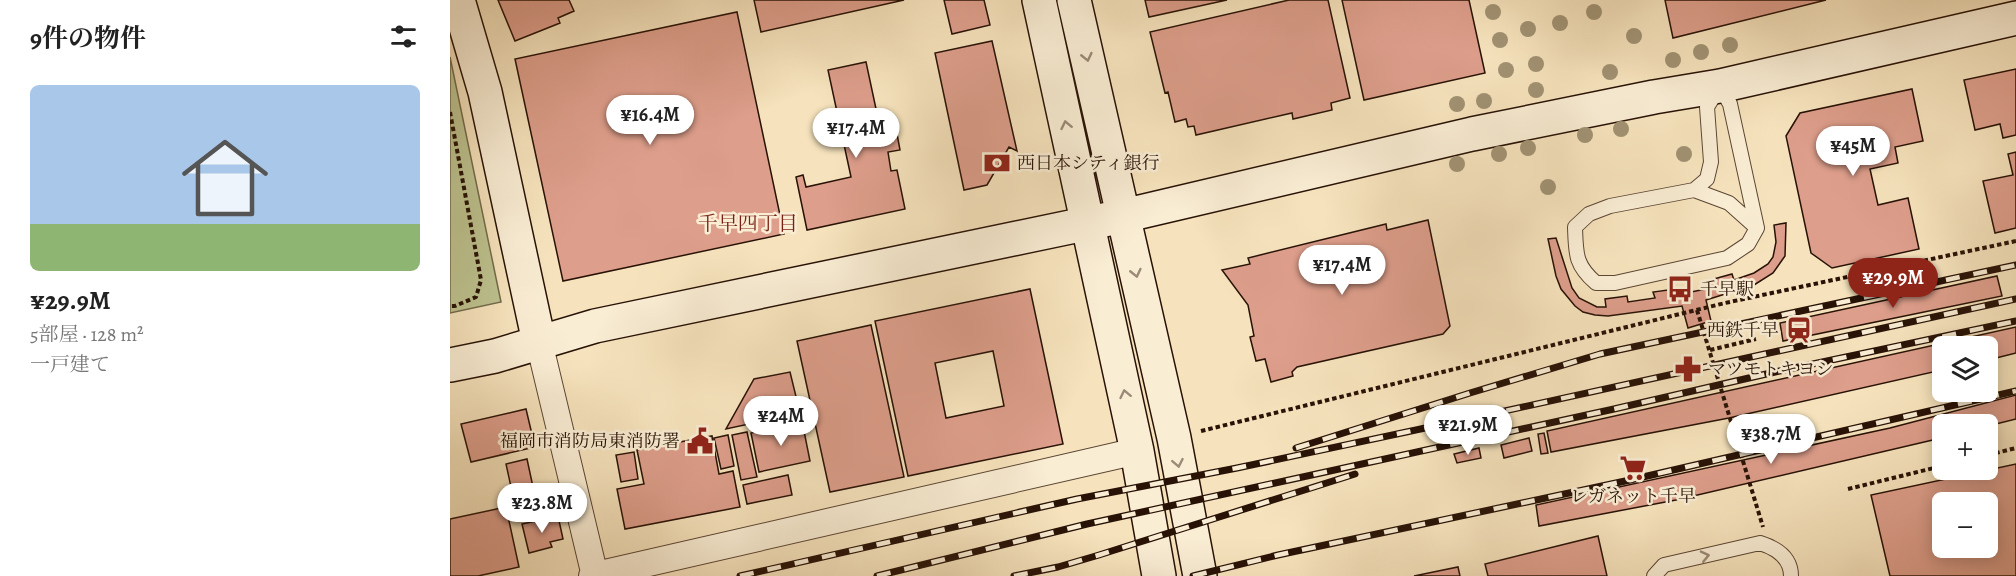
<!DOCTYPE html>
<html lang="ja">
<meta charset="utf-8">
<style>
body{margin:0;font-family:Alegreya,"Noto Serif JP",serif;background:#f2f2f2;color:#222;height:100vh;display:flex;flex-direction:column;font-size:22px;white-space:nowrap}
*{box-sizing:border-box;margin:0}
p{font-size:20px;color:#767676}
.icon{flex:none;width:33px;height:33px;fill:none;stroke:currentColor;stroke-width:2;stroke-linecap:round;stroke-linejoin:round}
.map{position:relative;flex:1;overflow:hidden}
.details{display:flex;flex-direction:column;background:#fff;width:450px}
.details>*{flex:none}
.controls{position:absolute;left:1482px;top:336px;display:grid;gap:12px}
.controls a{display:grid;place-items:center;width:66px;height:66px;border-radius:9px;background:#fff;box-shadow:0 3px 15px #0003;font-size:30px}
.price{position:absolute;translate:-50% -51px;padding:0 14px;border-radius:21px;background:#fff;color:#222;font-size:20px;line-height:39px;filter:drop-shadow(0 2px 3px #0008)}
.price::after{content:'';position:absolute;left:50%;top:36px;width:18px;height:14px;margin-left:-9px;background:inherit;clip-path:polygon(0 0,100% 0,50% 100%)}
.price.active{background:#8f2418;color:#fff}
ul{padding:0;list-style:none}
li{display:grid;align-content:center;gap:12px;height:318px;padding:0 30px}
li span{display:grid;place-items:center;height:186px;border-radius:9px;color:#555}
li>.icon{margin-inline-start:auto}
span .icon{width:108px;height:108px;fill:#fffc;stroke-width:1}
li b{font-size:26px}
h2{display:flex;justify-content:space-between;align-items:center;height:72px;padding:0 30px;font-size:26px}
main{display:flex;flex:1;min-height:0}
.map>svg:first-child{display:block}
</style>
<main>
<section class="details">
<h2>9件の物件<svg class="icon" aria-label="filters" viewBox="0 0 24 24"><path d="M4 7h16M4 17h16"/><circle cx="9" cy="7" r="2"/><circle cx="15" cy="17" r="2"/></svg></h2>
<ul>
<li><span style="background:linear-gradient(#a9c7e8 75%,#8fb573 0)"><svg class="icon" aria-label="home" viewBox="0 0 24 24"><path d="M3 11l9-7 9 7M6 9v11h12V9"/></svg></span><div><b>¥29.9M</b><p>5部屋 · 128 m²</p><p>一戸建て</p></div></li>
</ul>
</section>
<div class="map">
<svg width="1566" height="576" viewBox="0 0 1566 576">
<rect width="100%" height="100%" fill="#f6e3bd"/>
<filter id="stains"><feTurbulence type="fractalNoise" baseFrequency=".00333" numOctaves="4"/><feColorMatrix values="0 0 0 0 .2 0 0 0 0 .09 0 0 0 0 .02 0 0 0 .5 -.17"/></filter>
<radialGradient id="worn" r=".72"><stop offset=".6" stop-color="#630" stop-opacity="0"/><stop offset="1" stop-color="#630" stop-opacity=".3"/></radialGradient>
<path fill="#bdc390" stroke="#726a4b" stroke-width="1.5" d="M0,57L51,302L0,313Z"/>
<path fill="#dd9e8b" stroke="#281206" stroke-width="1.5" fill-rule="evenodd" d="M48,0H119L124,11L108,18L110,23L65,41Z
M304,0H454L311,32Z
M494,0H534L540,25L502,34Z
M695,0H777L699,17Z
M839,0H878L900,98L881,103L882,110L843,119L842,113L746,135L744,126L738,127L736,119L725,122L718,92L715,93L700,32Z
M892,0H1019L1035,73L914,100Z
M1215,0H1376L1223,38Z
M287,12L334,234L113,281L65,59Z
M542,41L567,151L559,147L537,185L514,190L485,53Z
M416,62L432,137L447,134L450,150L438,152L441,171L447,170L455,209L357,230L346,177L353,175L356,187L401,177L378,70Z
M1566,69V135L1553,138L1550,124L1525,130L1514,80Z
M1462,89L1473,141L1445,147L1448,163L1420,169L1428,205L1458,198L1469,249L1382,268L1361,253L1336,136L1350,113Z
M1566,152V228L1545,233L1533,181L1563,175L1558,154Z
M978,220L1000,326L993,334L847,367L842,372L843,376L821,382L815,359L806,361L800,337L804,336L798,305L772,270L800,264L798,258L936,224L937,230Z
M1336,223L1335,256L1323,273L1304,285L1256,300L1261,321L1238,328L1232,306L1158,316L1145,315L1133,312L1125,306L1111,289L1106,276L1098,239L1106,238L1122,288L1129,298L1147,307H1156L1155,299L1177,296L1178,302L1205,298L1203,292L1225,289L1226,295L1261,288L1260,280L1282,274L1284,280L1304,273L1318,264L1323,257L1326,242L1324,225Z
M1547,276L1552,296L1333,341L1330,323Z
M580,289L613,444L458,476L425,321ZM543,351L554,406L496,418L485,363Z
M421,325L454,477L380,492L347,341Z
M1566,327V353L1538,360V346H1492V370L1279,418L1101,452L1097,431Z
M340,372L350,413L276,429L304,379Z
M1566,395V419L1538,426L1492,424V437L1487,439L1226,500L1089,526L1086,505L1440,428Z
M76,409L85,447L21,462L11,424Z
M352,421L360,461L309,472L301,433Z
M297,432L307,477L291,480L282,435Z
M1094,433L1098,453L1091,454L1088,434Z
M278,435L284,466L271,469L264,438Z
M262,436L269,474L283,471L290,507L175,529L167,489L194,484L187,450Z
M1079,438L1082,451L1054,458L1051,445Z
M1029,448L1031,458L1007,463L1004,454Z
M184,452L188,479L171,482L166,455Z
M77,459L89,515L68,519L56,464Z
M1566,464V576H1440L1421,495ZM1492,502H1538V548H1492Z
M338,475L342,495L297,504L293,485Z
M56,507L69,567L28,576H0V519Z
M108,516L113,539L100,542L102,547L79,553L72,524Z
M1148,536L1157,576H1038L1035,564Z
M1008,567L1010,576H964Z"/>
<g fill="none" stroke-linecap="round" stroke-linejoin="round">
<g stroke="#5c4634" stroke-width="16">
<path id="lane" d="M1270,86L1280,104L1307,228L1298,244L1277,258L1165,283H1146C1125,265 1126,254 1125,227L1139,214L1160,206L1244,190L1257,179L1261,162L1257,107Z
M1244,190L1279,203L1307,228
M1204,576L1214,565L1310,543C1326,548 1341,557 1341,576"/>
</g>
<g stroke="#5c4634" stroke-width="28">
<path id="street" d="M89,342L145,576
M142,576L687,451"/>
</g>
<g stroke="#281206" stroke-width="36">
<path id="secondary" d="M8,0L35,92L89,342
M589,0L687,451L709,576
M624,0L724,438L750,576
M0,365L45,356L145,326L673,216L1022,134L1204,97L1270,86L1566,18"/>
</g>
<path stroke="#281206" stroke-width="4" stroke-dasharray="4.5 3" stroke-linecap="butt" d="M0,112L31,280L26,297L5,306H0
M1247,310L1313,527
M1260,350L1306,339
M751,431L1275,303L1566,241
M1288,445L1340,433
M1538,455L1566,448
M1398,489L1492,466"/>
<use href="#lane" stroke="#f9edd4" stroke-width="14"/>
<use href="#street" stroke="#f9edd4" stroke-width="26"/>
<use href="#secondary" stroke="#f9edd4" stroke-width="33"/>
<g stroke="#281206" stroke-width="7">
<path id="rail" d="M846,448L1020,393L1150,354L1566,265
M290,576L627,499L787,468L1027,417L1566,299
M427,576L637,524L1164,409L1325,372L1566,321
M564,576L608,567L649,555L905,474
M743,576L828,555L1180,480L1566,391"/>
</g>
<use href="#rail" stroke="#f9edd4" stroke-width="4.5" stroke-dasharray="14" stroke-linecap="butt"/>
</g>
<g fill="#a19273">
<circle cx="1043" cy="12" r="8"/>
<circle cx="1144" cy="12" r="8"/>
<circle cx="1110" cy="23" r="8"/>
<circle cx="1078" cy="29" r="8"/>
<circle cx="1184" cy="36" r="8"/>
<circle cx="1050" cy="40" r="8"/>
<circle cx="1280" cy="45" r="8"/>
<circle cx="1251" cy="52" r="8"/>
<circle cx="1223" cy="60" r="8"/>
<circle cx="1086" cy="64" r="8"/>
<circle cx="1056" cy="70" r="8"/>
<circle cx="1160" cy="72" r="8"/>
<circle cx="1086" cy="90" r="8"/>
<circle cx="1034" cy="101" r="8"/>
<circle cx="1007" cy="104" r="8"/>
<circle cx="1171" cy="129" r="8"/>
<circle cx="1135" cy="135" r="8"/>
<circle cx="1078" cy="148" r="8"/>
<circle cx="1049" cy="154" r="8"/>
<circle cx="1234" cy="154" r="8"/>
<circle cx="1007" cy="164" r="8"/>
<circle cx="1098" cy="187" r="8"/>
</g>
<defs><path id="oneway-chevron" d="M-2-3.5L2.5 0L-2 3.5" fill="none" stroke-width="1.6" stroke-linecap="round" stroke-linejoin="round" transform="scale(1.5)"/></defs>
<g stroke="#9b8a77">
<use href="#oneway-chevron" transform="translate(637 57) rotate(77)"/>
<use href="#oneway-chevron" transform="translate(616 125) rotate(-102)"/>
<use href="#oneway-chevron" transform="translate(686 273) rotate(77)"/>
<use href="#oneway-chevron" transform="translate(675 394) rotate(-102)"/>
<use href="#oneway-chevron" transform="translate(728 463) rotate(79)"/>
<use href="#oneway-chevron" transform="translate(1255 556) rotate(-13)"/>
</g>
<defs>
<g id="bank-bare" transform="scale(2.07)"><path d="M-6-4H6V4H-6ZM0-2.3a2.3 2.3 0 1 0 0 4.6a2.3 2.3 0 1 0 0-4.6Z" fill="#8f2418" stroke="#f9edd4" stroke-width="2.5" paint-order="stroke"/></g>
<g id="bus-bare" transform="scale(2.07)"><path d="M-5-6H5V4H4V6H2V4H-2V6H-4V4H-5ZM-3.5-4V0h7V-4ZM-3.5 1.2v1.5H-2V1.2ZM2 1.2v1.5H3.5V1.2Z" fill="#8f2418" stroke="#f9edd4" stroke-width="2.5" paint-order="stroke"/></g>
<g id="station-bare" transform="scale(2.07)"><path d="M-3-6H3Q5-6 5-4V2Q5 4 3 4L4.5 6H3L1.5 4h-3L-3 6H-4.5L-3 4Q-5 4-5 2V-4Q-5-6-3-6ZM-3.5-4v3h7v-3ZM-3.5 1v1.5H-2V1ZM2 1v1.5H3.5V1Z" fill="#8f2418" stroke="#f9edd4" stroke-width="2.5" paint-order="stroke"/></g>
<g id="pharmacy-bare" transform="scale(2.07)"><path d="M-2-6h4v4h4v4h-4v4h-4v-4h-4v-4h4Z" fill="#8f2418" stroke="#f9edd4" stroke-width="2.5" paint-order="stroke"/></g>
<g id="civic-bare" transform="scale(2.07)"><path d="M-.6-6.5H3V-4.5H.6V-3L4-1V1h2V6H-6V1h2V-1L-.6-3ZM-1.2 2.5V6h2.4V2.5Z" fill="#8f2418" stroke="#f9edd4" stroke-width="2.5" paint-order="stroke"/></g>
<g id="supermarket-bare" transform="scale(2.07)"><path d="M-6-5.5h2.5l.6 2H6L4.5 2H-2.5L-4.4-4H-6ZM-1.5 3.2a1.3 1.3 0 1 0 .1 0ZM3 3.2a1.3 1.3 0 1 0 .1 0Z" fill="#8f2418" stroke="#f9edd4" stroke-width="2.5" paint-order="stroke"/></g>
</defs>
<g fill-rule="evenodd">
<use href="#bank-bare" x="547" y="163"/>
<use href="#bus-bare" x="1230" y="289"/>
<use href="#station-bare" x="1349" y="330"/>
<use href="#pharmacy-bare" x="1238" y="369"/>
<use href="#civic-bare" x="250" y="441"/>
<use href="#supermarket-bare" x="1183" y="468"/>
</g>
<g text-anchor="middle" stroke-width="5" stroke-linejoin="round" paint-order="stroke">
<g font-size="18" fill="#281206" stroke="#f9edd4" text-anchor="start">
<text x="567" y="169">西日本シティ銀行</text>
<text x="1250" y="295">千早駅</text>
<text x="1329" y="336" text-anchor="end">西鉄千早</text>
<text x="1258" y="375">マツモトキヨシ</text>
<text x="230" y="447" text-anchor="end">福岡市消防局東消防署</text>
<text x="1183" y="502" text-anchor="middle">レガネット千早</text>
</g>
<g font-size="20" fill="#7a1f14" stroke="#f9edd4">
<text x="298" y="230">千早四丁目</text>
</g>
</g>
<rect width="100%" height="100%" filter="url(#stains)"/>
<rect width="100%" height="100%" fill="url(#worn)"/>
</svg>
<div class="controls">
<a><svg class="icon" aria-label="layers" viewBox="0 0 24 24"><path d="M12 4l9 5-9 5-9-5zM3 14l9 5 9-5"/></svg></a>
<a>+</a>
<a>−</a>
</div>
<b class="price" style="left:200px;top:146px">¥16.4M</b>
<b class="price" style="left:406px;top:159px">¥17.4M</b>
<b class="price" style="left:1403px;top:177px">¥45M</b>
<b class="price" style="left:892px;top:296px">¥17.4M</b>
<b class="price active" style="left:1443px;top:309px">¥29.9M</b>
<b class="price" style="left:331px;top:447px">¥24M</b>
<b class="price" style="left:1018px;top:456px">¥21.9M</b>
<b class="price" style="left:1321px;top:465px">¥38.7M</b>
<b class="price" style="left:92px;top:534px">¥23.8M</b>
</div>
</main>
